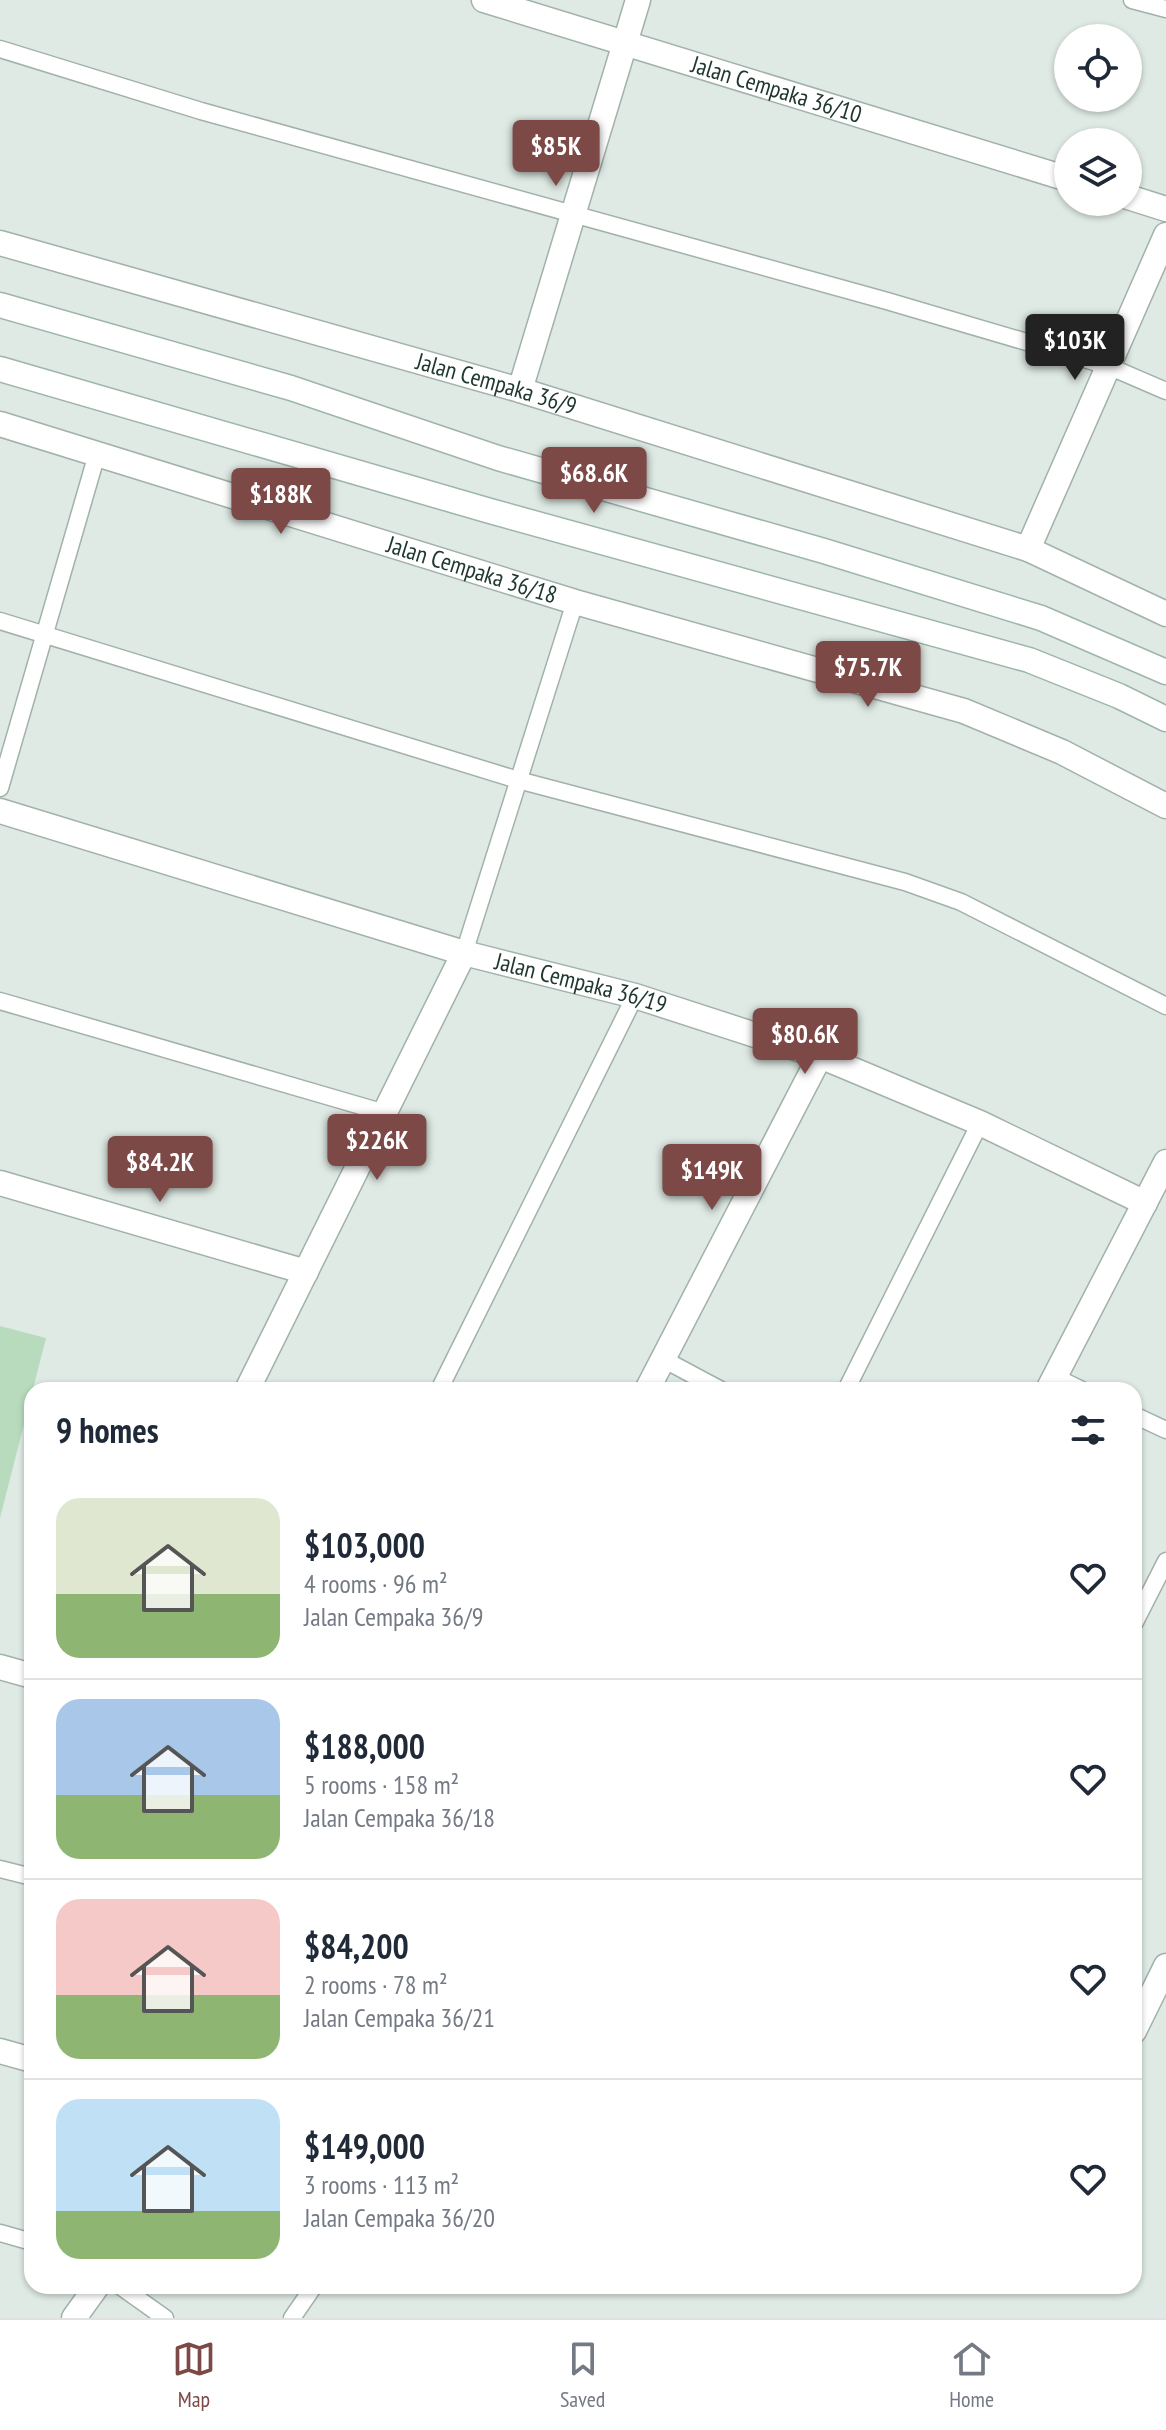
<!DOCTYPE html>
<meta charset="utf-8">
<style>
body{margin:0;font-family:"PT Sans Narrow",sans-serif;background:#f2f2f3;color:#1f2937;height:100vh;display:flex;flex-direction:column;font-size:30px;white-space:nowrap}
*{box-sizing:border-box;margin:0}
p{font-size:26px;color:#747a83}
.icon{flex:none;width:44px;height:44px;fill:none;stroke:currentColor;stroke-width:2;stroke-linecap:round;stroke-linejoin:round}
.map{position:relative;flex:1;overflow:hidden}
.drawer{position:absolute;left:24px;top:1382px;width:1118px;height:912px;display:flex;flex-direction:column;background:#fff;border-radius:24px;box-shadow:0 2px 6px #0004}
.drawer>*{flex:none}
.tools{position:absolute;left:1054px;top:24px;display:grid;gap:16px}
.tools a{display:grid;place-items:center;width:88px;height:88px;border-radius:50%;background:#fff;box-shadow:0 2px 6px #0004;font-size:40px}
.price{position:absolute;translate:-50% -68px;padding:0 18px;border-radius:8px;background:#7c4946;color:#fff;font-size:26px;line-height:52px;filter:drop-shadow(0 2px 4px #0008)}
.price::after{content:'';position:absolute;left:50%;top:48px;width:24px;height:18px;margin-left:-12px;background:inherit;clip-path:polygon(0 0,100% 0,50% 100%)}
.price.current{background:#222;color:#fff}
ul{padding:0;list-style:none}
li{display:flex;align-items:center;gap:24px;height:200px;padding:0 32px}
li+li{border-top:2px solid #e0e1e3}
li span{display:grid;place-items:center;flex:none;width:224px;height:160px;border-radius:24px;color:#555}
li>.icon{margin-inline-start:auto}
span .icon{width:96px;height:96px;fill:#fffc;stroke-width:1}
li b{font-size:34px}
h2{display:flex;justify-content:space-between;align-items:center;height:96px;padding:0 32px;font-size:34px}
.tabs{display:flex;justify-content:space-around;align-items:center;height:112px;border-top:2px solid #e0e1e3;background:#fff;font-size:22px;color:#747a83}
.tabs a{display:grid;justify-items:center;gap:4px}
.tabs .current{color:#7c4946}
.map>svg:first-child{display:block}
</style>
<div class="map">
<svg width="1166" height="2318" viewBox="0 0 1166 2318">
<rect width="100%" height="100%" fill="#dfeae4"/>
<path fill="#b8dbbe" d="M0,1326L46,1338L0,1518Z"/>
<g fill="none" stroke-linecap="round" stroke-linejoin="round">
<g stroke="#a2b1aa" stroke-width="19">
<path id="lane" d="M1132,0L1166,9
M0,49L201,111L887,301L1108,366L1166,391
M0,621L518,780L905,882L961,902L1166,1006
M0,788L97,454
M464,953L575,602
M0,1001L385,1113
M663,1359L721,1390
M1055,1377L1082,1390
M439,1390L635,996
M846,1390L980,1123
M1134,1415L1166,1430
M1134,1624L1166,1561
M0,1869L32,1877
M0,2233L32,2242
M120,2286L165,2318
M292,2318L314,2286"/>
</g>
<g stroke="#a2b1aa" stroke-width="27">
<g id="street">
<path id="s1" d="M484,0L1068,179"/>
<path d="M1128,197L1166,209"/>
<path id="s2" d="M0,243L520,390L1028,549L1166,614"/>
<path d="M520,390L638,0"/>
<path id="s3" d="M0,424L575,602L964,711L1062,752L1166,806"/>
<path d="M1028,549L1166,235"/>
<path id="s4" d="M0,811L464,953L635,996L820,1056L980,1123L1145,1203"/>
<path d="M0,1183L306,1272"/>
<path d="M247,1390L464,953"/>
<path d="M647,1390L820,1056"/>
<path d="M1048,1390L1166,1162"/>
<path d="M0,1667L32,1676"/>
<path d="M1134,2031L1166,1966"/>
<path d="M0,2051L32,2060"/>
<path d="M74,2318L97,2286"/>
</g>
</g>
<g stroke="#9eb5ab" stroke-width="27">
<path id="secondary" d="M0,305L291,388L498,458L824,551L1041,618L1166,672
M0,369L490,511L1029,660L1119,696L1166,719"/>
</g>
<use href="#lane" stroke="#fff" stroke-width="16"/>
<use href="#street" stroke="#fff" stroke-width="24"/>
<use href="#secondary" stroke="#fff" stroke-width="24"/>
</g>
<g text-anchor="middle" stroke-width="6" stroke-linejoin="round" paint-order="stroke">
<g font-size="24" fill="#203930" stroke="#eff6f2">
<text dy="8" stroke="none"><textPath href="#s1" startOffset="306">Jalan Cempaka 36/10</textPath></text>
<text dy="8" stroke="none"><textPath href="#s2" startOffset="516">Jalan Cempaka 36/9</textPath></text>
<text dy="8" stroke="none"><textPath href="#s3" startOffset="494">Jalan Cempaka 36/18</textPath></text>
<text dy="8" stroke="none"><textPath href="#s4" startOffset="606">Jalan Cempaka 36/19</textPath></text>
</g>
</g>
</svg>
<div class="tools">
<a><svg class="icon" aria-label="locate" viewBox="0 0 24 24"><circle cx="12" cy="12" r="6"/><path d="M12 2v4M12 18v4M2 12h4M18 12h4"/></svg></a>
<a><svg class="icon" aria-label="layers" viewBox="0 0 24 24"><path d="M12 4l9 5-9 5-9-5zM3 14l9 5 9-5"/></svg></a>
</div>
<b class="price" style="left:556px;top:188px">$85K</b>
<b class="price current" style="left:1075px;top:382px">$103K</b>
<b class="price" style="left:594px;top:515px">$68.6K</b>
<b class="price" style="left:281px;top:536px">$188K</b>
<b class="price" style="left:868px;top:709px">$75.7K</b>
<b class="price" style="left:805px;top:1076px">$80.6K</b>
<b class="price" style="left:377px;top:1182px">$226K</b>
<b class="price" style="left:160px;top:1204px">$84.2K</b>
<b class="price" style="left:712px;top:1212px">$149K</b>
<section class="drawer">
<h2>9 homes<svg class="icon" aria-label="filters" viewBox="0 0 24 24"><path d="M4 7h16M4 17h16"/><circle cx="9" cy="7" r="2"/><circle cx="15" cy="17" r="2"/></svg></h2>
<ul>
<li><span style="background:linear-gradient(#dfe7d0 60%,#8fb573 0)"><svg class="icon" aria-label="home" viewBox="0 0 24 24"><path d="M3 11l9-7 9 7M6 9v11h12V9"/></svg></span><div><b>$103,000</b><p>4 rooms · 96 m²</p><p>Jalan Cempaka 36/9</p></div><svg class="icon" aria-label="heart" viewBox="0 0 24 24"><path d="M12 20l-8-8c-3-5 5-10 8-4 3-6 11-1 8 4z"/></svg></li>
<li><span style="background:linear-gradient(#a9c7e8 60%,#8fb573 0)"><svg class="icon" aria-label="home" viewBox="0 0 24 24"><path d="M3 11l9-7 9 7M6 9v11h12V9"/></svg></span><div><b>$188,000</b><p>5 rooms · 158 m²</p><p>Jalan Cempaka 36/18</p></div><svg class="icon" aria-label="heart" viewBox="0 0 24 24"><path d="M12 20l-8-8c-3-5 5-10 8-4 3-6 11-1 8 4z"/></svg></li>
<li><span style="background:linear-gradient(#f6c9c9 60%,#8fb573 0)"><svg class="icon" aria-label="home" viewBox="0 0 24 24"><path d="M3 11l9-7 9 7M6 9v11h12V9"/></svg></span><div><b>$84,200</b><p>2 rooms · 78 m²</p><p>Jalan Cempaka 36/21</p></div><svg class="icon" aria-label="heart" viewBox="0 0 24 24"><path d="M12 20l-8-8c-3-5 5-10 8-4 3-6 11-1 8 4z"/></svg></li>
<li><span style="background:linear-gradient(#bfe0f5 70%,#8fb573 0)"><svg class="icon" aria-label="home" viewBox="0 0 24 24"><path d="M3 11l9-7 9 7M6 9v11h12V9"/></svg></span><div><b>$149,000</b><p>3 rooms · 113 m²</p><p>Jalan Cempaka 36/20</p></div><svg class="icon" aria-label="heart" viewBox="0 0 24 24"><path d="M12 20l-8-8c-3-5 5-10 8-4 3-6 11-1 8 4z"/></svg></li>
</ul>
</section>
</div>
<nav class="tabs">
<a class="current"><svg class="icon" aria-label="map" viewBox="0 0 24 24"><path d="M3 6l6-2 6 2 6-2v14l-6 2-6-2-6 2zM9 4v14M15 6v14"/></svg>Map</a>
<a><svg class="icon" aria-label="saved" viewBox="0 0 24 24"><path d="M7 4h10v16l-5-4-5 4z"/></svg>Saved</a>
<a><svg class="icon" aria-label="home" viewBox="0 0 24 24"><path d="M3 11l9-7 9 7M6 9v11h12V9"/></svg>Home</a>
</nav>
